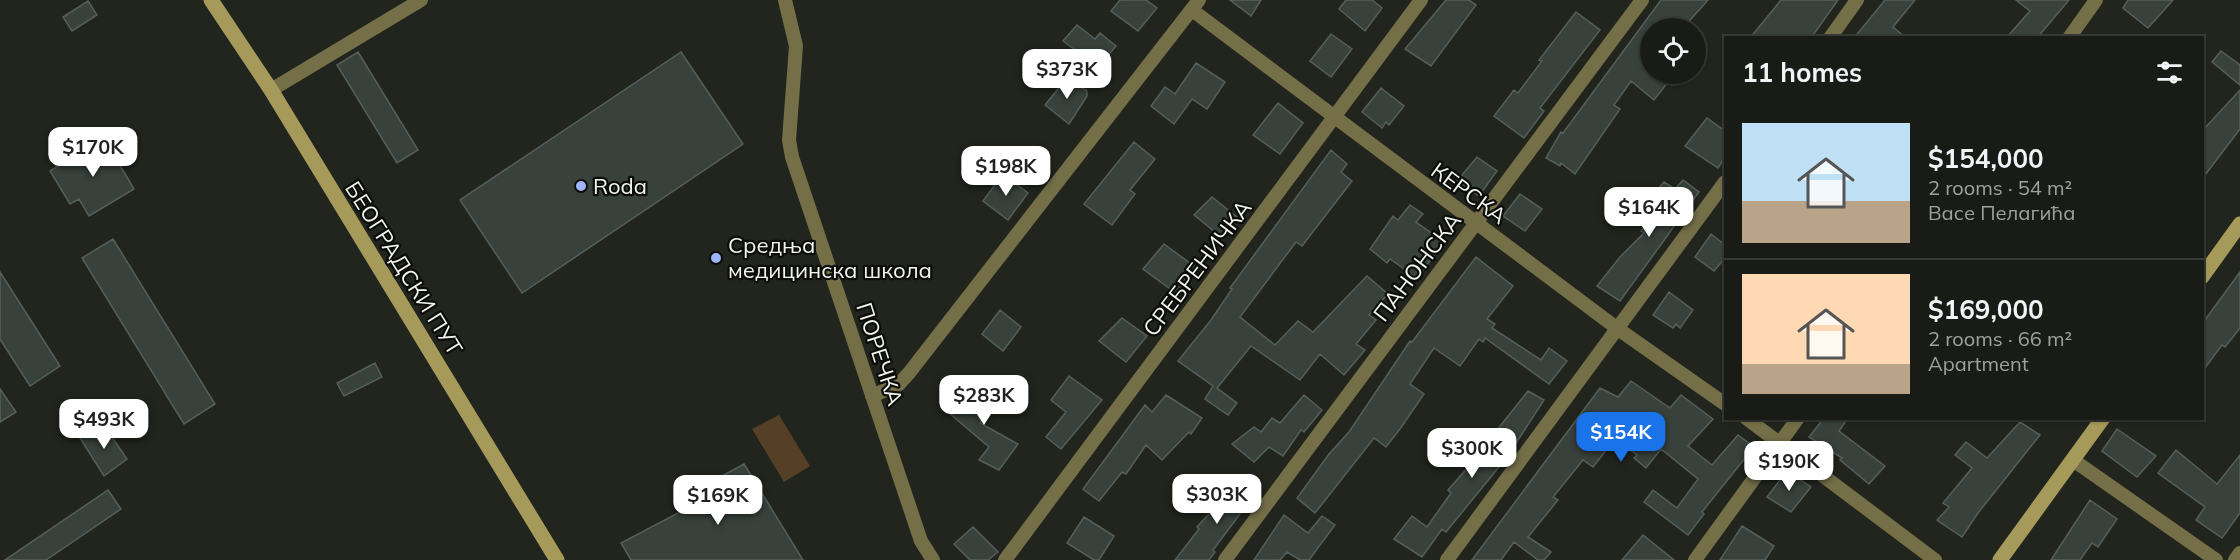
<!DOCTYPE html>
<meta charset="utf-8">
<style>
body{margin:0;font-family:Mulish,sans-serif;background:#22251f;color:#f1f3f6;height:100vh;display:flex;flex-direction:column;font-size:22px;white-space:nowrap}
*{box-sizing:border-box;margin:0}
p{font-size:20px;color:#9fa1a1}
.icon{flex:none;width:33px;height:33px;fill:none;stroke:currentColor;stroke-width:2;stroke-linecap:round;stroke-linejoin:round}
.map{position:relative;flex:1;overflow:hidden}
.panel{position:absolute;left:1724px;top:36px;width:480px;height:384px;display:flex;flex-direction:column;background:#191c16;border-radius:0px;box-shadow:0 2px 4px #0004,0 0 0 2px #373a35}
.panel>*{flex:none}
.tools{position:absolute;left:1640px;top:18px;display:grid;gap:12px}
.tools a{display:grid;place-items:center;width:66px;height:66px;border-radius:50%;background:#191c16;box-shadow:0 2px 4px #0004,0 0 0 2px #373a35;font-size:30px}
.price{position:absolute;translate:-50% -51px;padding:0 14px;border-radius:12px;background:#fff;color:#222;font-size:20px;line-height:39px;filter:drop-shadow(0 2px 3px #0008)}
.price::after{content:'';position:absolute;left:50%;top:36px;width:18px;height:14px;margin-left:-9px;background:inherit;clip-path:polygon(0 0,100% 0,50% 100%)}
.price.selected{background:#1a73e8;color:#fff}
ul{padding:0;list-style:none}
li{display:flex;align-items:center;gap:18px;height:150px;padding:0 18px}
li+li{border-top:2px solid #373a35}
li span{display:grid;place-items:center;flex:none;width:168px;height:120px;border-radius:0px;color:#555}
li>.icon{margin-inline-start:auto}
span .icon{width:72px;height:72px;fill:#fffc;stroke-width:1}
li b{font-size:26px}
h2{display:flex;justify-content:space-between;align-items:center;height:72px;padding:0 18px;font-size:26px}
.map>svg:first-child{display:block}
</style>
<div class="map">
<svg width="2240" height="560" viewBox="0 0 2240 560">
<rect width="100%" height="100%" fill="#21251d"/>
<path fill="#554027" d="M779,415L810,466L784,482L752,429Z"/>
<path fill="#38413b" stroke="#565f59" stroke-width="1.5" d="M1120,0H1146L1157,8L1138,31L1111,11Z
M1230,0H1261L1251,16Z
M1346,0H1372L1382,8L1365,31L1339,9Z
M1446,0H1469L1476,5L1431,66L1405,49Z
M1661,0H1708L1683,28H1650V74H1660L1669,81L1654,100L1631,81L1614,105L1620,109L1575,174L1561,163L1560,166L1546,158L1561,132L1563,133Z
M1781,0H1838L1811,38H1750Z
M1885,0H1915L1893,27L1906,38H1854Z
M2016,0H2069L2037,38H2006L2030,11Z
M2128,0H2173L2148,28L2123,8Z
M88,1L97,15L72,31L63,17Z
M1576,12L1600,30L1540,108L1544,111L1524,138L1494,116L1514,90L1518,93L1542,61L1539,60Z
M1077,25L1095,39L1100,33L1116,46L1098,67L1063,41Z
M1331,34L1352,49L1331,77L1310,61Z
M2221,51L2240,65V85L2212,62Z
M358,52L418,150L397,163L337,65Z
M681,52L743,144L522,293L460,200Z
M1196,63L1225,82L1207,109L1192,99L1174,124L1151,106L1165,87L1175,94Z
M1067,78L1087,91V96L1069,124L1045,105Z
M1381,88L1404,106L1389,125L1386,122L1382,128L1362,112Z
M2240,90V129L2202,179V131Z
M1278,103L1303,123L1280,154L1253,135Z
M1707,118L1725,131V157L1718,168L1685,146Z
M104,138L134,189L89,216L79,199L70,204L50,171Z
M1134,142L1155,159L1130,190L1135,194L1112,225L1084,204Z
M1331,150L1347,164L1341,172L1352,181L1302,246L1296,242L1240,317L1275,345L1298,321L1313,332L1367,276L1388,294L1369,315L1376,320L1356,344L1365,350L1344,375L1320,354L1300,380L1251,346L1217,388L1237,403L1228,415L1205,399L1213,386L1178,361L1211,320L1232,289L1230,288Z
M1477,157L1497,171L1479,196L1457,181Z
M1003,174L1028,193L1008,220L983,201Z
M1683,180L1699,192L1620,301L1597,286L1620,257L1644,233L1641,231L1661,201L1653,195L1664,182L1675,189Z
M1520,194L1542,209L1525,231L1503,216Z
M1212,197L1237,217L1220,236L1194,215Z
M1410,205L1423,214L1416,222L1444,242L1417,278L1390,259L1387,263L1370,249L1393,216L1398,220Z
M1711,234L1725,245V258L1714,271L1695,257Z
M113,239L215,404L184,424L82,258Z
M1164,244L1198,269L1177,294L1143,269Z
M1476,257L1513,286L1487,319L1495,324L1492,328L1541,360L1549,348L1567,361L1549,384L1485,338L1483,342L1479,339L1460,366L1434,348L1410,384L1424,394L1400,429L1386,447L1374,438L1315,513L1297,498L1329,454L1349,432L1410,341L1412,342Z
M0,272L60,366L30,386L0,339Z
M2240,272V328L2225,347L2222,345L2202,372V324Z
M1669,292L1693,310L1680,328L1676,324L1673,328L1653,315Z
M1000,310L1021,327L1003,351L982,334Z
M1122,318L1147,336L1126,362L1099,341Z
M375,363L382,377L344,396L337,383Z
M1069,376L1102,400L1061,449L1046,437L1066,412L1051,400Z
M1631,381L1670,408L1681,395L1713,419L1688,446L1712,465L1738,435L1754,447L1702,512L1704,514L1688,535L1644,502L1653,490L1677,508L1698,479L1661,449L1646,468L1634,458L1637,455L1615,439L1593,467L1583,460L1553,497L1558,500L1528,537L1551,552L1544,560H1538L1514,542L1501,560H1472L1600,388L1618,397Z
M984,383L999,396L980,423L1018,444L999,470L979,460L989,447L948,412L960,395L971,401Z
M0,389L16,412L0,422Z
M1528,391L1544,400L1507,457L1446,532L1442,529L1422,557L1394,539L1412,516L1427,527L1451,493L1448,490L1477,457L1481,461L1496,437L1493,435Z
M1166,395L1202,418L1191,434L1189,432L1162,460L1146,445L1126,474L1122,472L1099,501L1083,489L1145,405L1152,412Z
M1304,395L1322,410L1304,432L1301,430L1283,456L1269,447L1254,462L1232,444L1254,427L1261,432L1272,418L1280,423Z
M1824,418H1848L1839,431L1885,466L1869,484L1840,460L1842,458L1809,437Z
M2020,422L2040,435L1978,513L1962,537L1937,520L1949,507L1943,503L1972,468L1955,455L1966,442L1987,458Z
M103,424L127,459L104,476L80,438Z
M2117,429L2156,456L2137,477L2102,451Z
M2176,450L2217,484L2240,455V513L2222,538L2196,520L2205,507L2158,473Z
M744,464L803,560H631L621,543L682,511L676,501Z
M1787,471L1811,487L1791,512L1767,497Z
M1238,482L1255,494L1213,550L1215,552L1209,560H1175L1199,529L1197,527Z
M108,490L121,509L46,560H5Z
M2090,500L2117,519L2098,547L2092,543L2080,560H2051Z
M1284,515L1308,533L1322,516L1335,525L1309,560H1300L1287,552L1280,560H1254Z
M1084,517L1114,536L1099,560H1094L1067,543Z
M1742,526L1774,546L1765,560H1720Z
M973,527L998,552L988,560H970L954,544Z
M1643,535L1674,560H1622Z"/>
<g fill="none" stroke-linecap="round" stroke-linejoin="round">
<path stroke="#756f48" stroke-width="14" d="M785,0L796,46L789,140L792,157L921,541L933,560
M1192,10L1618,329L1725,404
M1830,38L1857,0
M2069,38L2096,0
M271,90L421,0
M872,396L899,384L909,373L1199,0
M1746,418L1935,560
M2073,460L2216,560
M1005,560L1421,0
M1225,560L1642,0
M1447,560L1725,182
M1695,560L1798,418
M2235,560L2240,553"/>
<path stroke="#a59a59" stroke-width="15" d="M211,0L271,90L557,560
M2202,277L2240,224
M2000,560L2103,418"/>
</g>
<g fill="#a0b3fd" stroke="#0c0d0a" stroke-width="2">
<circle cx="581" cy="186" r="6"/>
<circle cx="716" cy="258" r="6"/>
</g>
<g text-anchor="middle" stroke-width="4.5" stroke-linejoin="round" paint-order="stroke">
<g font-size="22" fill="#f2f5ef" stroke="#0c0d0a" text-anchor="start">
<text x="593" y="194">Roda</text>
<text x="728" y="253">Средња<tspan x="728" dy="25">медицинска школа</tspan></text>
</g>
<g font-size="22" fill="#f2f5ef" stroke="#0c0d0a">
<text transform="translate(1469 193) rotate(36)" y="8">КЕРСКА</text>
<text transform="translate(1417 267) rotate(-53)" y="8">ПАНОНСКА</text>
<text transform="translate(404 268) rotate(58)" y="8">БЕОГРАДСКИ ПУТ</text>
<text transform="translate(1197 268) rotate(-53)" y="8">СРЕБРЕНИЧКА</text>
<text transform="translate(880 354) rotate(72)" y="8">ПОРЕЧКА</text>
</g>
</g>
</svg>
<div class="tools">
<a><svg class="icon" aria-label="locate" viewBox="0 0 24 24"><circle cx="12" cy="12" r="6"/><path d="M12 2v4M12 18v4M2 12h4M18 12h4"/></svg></a>
</div>
<b class="price" style="left:1067px;top:100px">$373K</b>
<b class="price" style="left:93px;top:178px">$170K</b>
<b class="price" style="left:1006px;top:197px">$198K</b>
<b class="price" style="left:1649px;top:238px">$164K</b>
<b class="price" style="left:984px;top:426px">$283K</b>
<b class="price" style="left:104px;top:450px">$493K</b>
<b class="price selected" style="left:1621px;top:463px">$154K</b>
<b class="price" style="left:1472px;top:479px">$300K</b>
<b class="price" style="left:1789px;top:492px">$190K</b>
<b class="price" style="left:1217px;top:525px">$303K</b>
<b class="price" style="left:718px;top:526px">$169K</b>
<section class="panel">
<h2>11 homes<svg class="icon" aria-label="filters" viewBox="0 0 24 24"><path d="M4 7h16M4 17h16"/><circle cx="9" cy="7" r="2"/><circle cx="15" cy="17" r="2"/></svg></h2>
<ul>
<li><span style="background:linear-gradient(#bfe0f5 65%,#b9a48a 0)"><svg class="icon" aria-label="home" viewBox="0 0 24 24"><path d="M3 11l9-7 9 7M6 9v11h12V9"/></svg></span><div><b>$154,000</b><p>2 rooms · 54 m²</p><p>Васе Пелагића</p></div></li>
<li><span style="background:linear-gradient(#ffd9b3 75%,#b9a48a 0)"><svg class="icon" aria-label="home" viewBox="0 0 24 24"><path d="M3 11l9-7 9 7M6 9v11h12V9"/></svg></span><div><b>$169,000</b><p>2 rooms · 66 m²</p><p>Apartment</p></div></li>
</ul>
</section>
</div>
